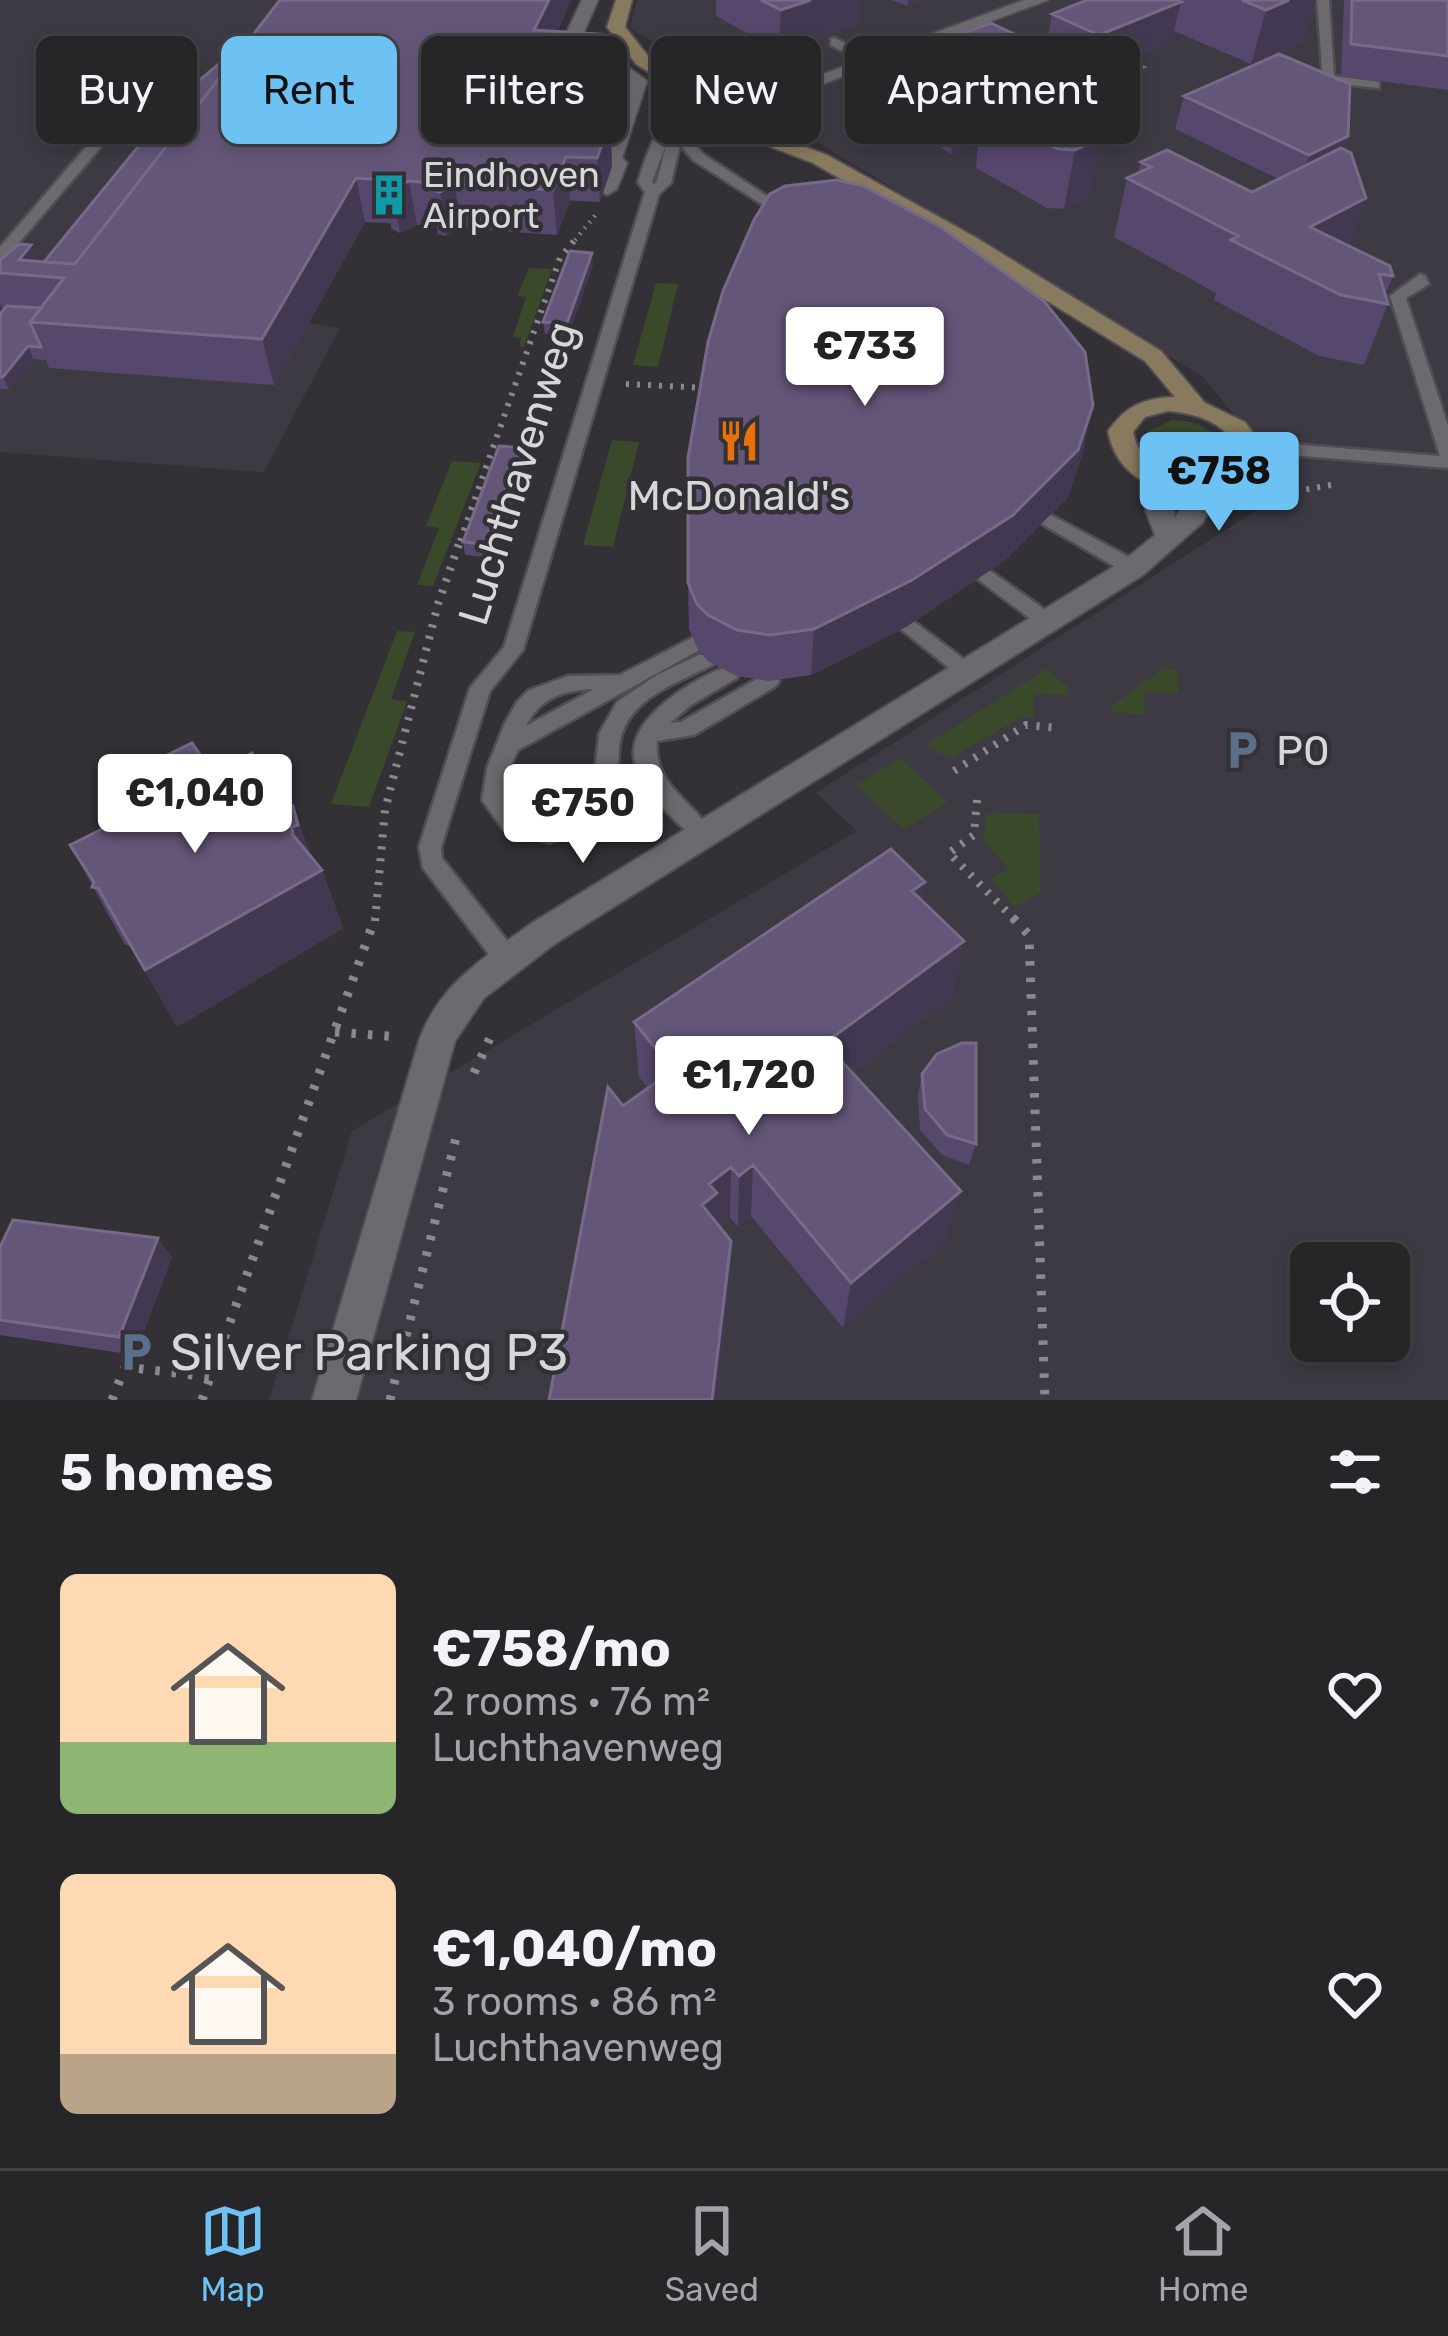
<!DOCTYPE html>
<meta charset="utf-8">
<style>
body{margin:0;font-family:Rubik,sans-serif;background:#2e2d30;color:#f1f3f6;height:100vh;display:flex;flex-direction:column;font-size:45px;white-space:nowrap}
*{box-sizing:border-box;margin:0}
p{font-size:39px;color:#a4a5a8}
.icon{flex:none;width:66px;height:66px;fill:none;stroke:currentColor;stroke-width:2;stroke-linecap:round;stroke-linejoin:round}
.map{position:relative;height:1400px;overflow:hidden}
.side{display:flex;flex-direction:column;background:#262528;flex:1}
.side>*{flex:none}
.guide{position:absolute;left:36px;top:36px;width:1377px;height:108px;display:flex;gap:24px}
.fabs{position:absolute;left:1290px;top:1242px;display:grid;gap:24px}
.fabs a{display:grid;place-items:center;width:120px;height:120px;border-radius:18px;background:#262528;box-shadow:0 6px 18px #0003,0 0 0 3px #424245;font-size:60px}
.price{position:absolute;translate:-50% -102px;padding:0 27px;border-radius:12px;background:#fff;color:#222;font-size:39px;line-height:78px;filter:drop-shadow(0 3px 6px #0008)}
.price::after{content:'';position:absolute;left:50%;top:72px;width:36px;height:27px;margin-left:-18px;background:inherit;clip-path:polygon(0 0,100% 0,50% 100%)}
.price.selected{background:#6ec2f3;color:#111}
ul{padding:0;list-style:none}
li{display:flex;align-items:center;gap:36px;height:300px;padding:0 60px}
li span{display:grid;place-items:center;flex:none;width:336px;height:240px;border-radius:18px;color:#555}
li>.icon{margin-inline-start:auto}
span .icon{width:144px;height:144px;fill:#fffc;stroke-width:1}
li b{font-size:51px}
h2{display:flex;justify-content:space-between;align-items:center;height:144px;padding:0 60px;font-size:51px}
.pill{padding:0 42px;border-radius:18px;background:#262528;box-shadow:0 6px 18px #0003,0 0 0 3px #424245;font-size:42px;line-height:108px}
.pill.selected{background:#6ec2f3;color:#111}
.dock{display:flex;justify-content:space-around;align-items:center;height:168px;border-top:3px solid #424245;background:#262528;font-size:33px;color:#a4a5a8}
.dock a{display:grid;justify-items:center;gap:6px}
.dock .selected{color:#6ec2f3}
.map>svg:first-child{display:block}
</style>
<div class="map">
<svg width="1448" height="1400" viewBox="0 0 1448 1400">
<rect width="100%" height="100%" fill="#333136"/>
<path fill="#3d3a44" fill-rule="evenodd" d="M0,0H571L539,71L617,76L584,163L612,166L600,202L570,201L557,235L462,228L446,236L438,234L437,227L417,225L400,233L393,231L392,224L365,222L309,323L340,328L264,472L0,452Z
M637,0H1448V1400H269L352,1131L857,831L816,793L1258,509L1279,469L1203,377L630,28ZM1311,1263H1389V1341H1311Z"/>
<path fill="#3a492a" d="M529,268L552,269L524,347H520L521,338L513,337L526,297L517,296Z
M656,283L678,284L658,367L633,365Z
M1172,420C1193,421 1216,426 1221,450L1218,456L1189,466L1154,454L1146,439L1147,432Z
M612,440L639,442L613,547L583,545Z
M452,461L481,463L433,586L417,585L439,528L426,526Z
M397,631L415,632L391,699L407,701L369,807L331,804Z
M1164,668L1177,670L1179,693L1144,692L1145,715L1111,712L1112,705Z
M1046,669L1068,687V695L1034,694V718L1021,717L951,758L924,746Z
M900,758L948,802L904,830L857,785Z
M986,813L1039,814L1041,892L1014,907L991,879L1009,869L984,841Z"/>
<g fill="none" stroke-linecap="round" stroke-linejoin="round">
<g stroke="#504e52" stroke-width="5">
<path id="lane" d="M1317,0H1329L1334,76L1379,82V88L1323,82Z
M835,38L875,59L877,62L867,65L831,45V39Z
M189,83L200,86L150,124L107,140L5,259L0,261V247L97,134L140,118Z
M696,93L708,96L683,132L703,154L797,216L785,219L693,160L680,145L671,183L659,194L523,650L490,691L441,847L442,858L516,952L519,959L516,966L507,970L498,966L423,868L419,847L470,688L504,647L645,192L638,182C646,158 654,124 680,116ZM667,142L657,181L654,184L652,182Z
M1420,274L1425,276L1429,284L1406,298L1448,426V468L1244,451L1241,447L1250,441L1440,456L1390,296Z
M1049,514L1140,563L1143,568L1140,573H1126L1042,524L1040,520L1042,516Z
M986,568L1054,616L1057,621L1054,626H1040L979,580L976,575L979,570Z
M909,618L973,666L976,671L973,676H959L902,630L899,625Z
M694,637L704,644L701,649L518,750L509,768L504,798L519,816L549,824L592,804L599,734L617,702L657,675L699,655H713L716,660L713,665C675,684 622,700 619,750C617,774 619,794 609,816L550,843L503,829L482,800L487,768L505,723L517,702L529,690L568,676L620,675ZM594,689L526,726C540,697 564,690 594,689Z
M730,665L737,668L740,673L737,678L691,705L670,723L681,722L762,676H776L779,681L776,686L694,735L657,741C653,785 693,801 713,833L710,839L702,842L694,839C673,817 638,791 634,757C629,716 697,677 730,665Z"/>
</g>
<g stroke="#504e52" stroke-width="4">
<path id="street" d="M582,0H598L576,50L628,67L647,81L622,158L627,163L617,189L607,195L597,189L606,165L601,160L628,83L557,53Z
M1024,0H1048L750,111L734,107Z
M1155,468L1168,476L1175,518L1199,479H1217L1221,485L1203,522L1143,575L556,943L484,998L455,1041L356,1400H312L419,1041C439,984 485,957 532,923L1123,561L1155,535L1146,511L1142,476Z"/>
</g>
<g stroke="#504e52" stroke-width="4">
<path id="secondary" d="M616,0H632L625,27L648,56L785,139L827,155L975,237L1161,351L1205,403L1245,422L1263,447L1254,475C1203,504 1120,499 1108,431C1126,406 1143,398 1175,397L1145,361L959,247L813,163L771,147L636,64L607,27ZM1168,411C1197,414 1222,421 1237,447L1233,465C1196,485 1142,478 1133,432L1145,417Z"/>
</g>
<path stroke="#8b898d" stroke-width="4.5" stroke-dasharray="1.5 6" stroke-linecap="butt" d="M575,240L598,212"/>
<path stroke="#8b898d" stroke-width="6" stroke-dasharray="3 8" stroke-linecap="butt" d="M626,384L707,388
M1263,497L1331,485
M460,541L560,258L577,237"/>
<path stroke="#8b898d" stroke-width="8" stroke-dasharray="3 9" stroke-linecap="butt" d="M954,771L1026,725L1058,728
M977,800L974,835L949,853L1016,921
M375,921L385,810L438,604L461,538"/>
<path stroke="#8b898d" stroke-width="9" stroke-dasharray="4.5 12" stroke-linecap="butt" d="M1013,918L1029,935L1045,1400
M335,1032L399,1037
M474,1073L490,1038
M112,1400L125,1367L210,1377
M202,1400L375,918
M390,1400L457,1134"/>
<use href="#lane" fill="#6c6a6f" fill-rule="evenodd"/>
<use href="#street" fill="#6c6a6f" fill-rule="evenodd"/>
<use href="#secondary" fill="#887a5f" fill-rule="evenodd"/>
</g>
<path fill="#56476c" d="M280,0H571L557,32L617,76L600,122L610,123L612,166L600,202L570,200L557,235L461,228L446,236L438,234L437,227L417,225L400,233L391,228V223L365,222L274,385L49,368L46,360L33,359L9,389H0V314L3,310L0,303V260L44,262L251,37Z
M716,0H860L857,24L779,51L716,16Z
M891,0H924L908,6Z
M1087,0H1316L1303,42L1251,64L1174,31L1171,43L1129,60L1144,67L1132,123L1101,138L1090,196L1064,209L1047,208L976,168L978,143L951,154L875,110L878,68L1033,43L1026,84L1000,96L1072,67L1045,54L1052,14Z
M1344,0H1448V90L1341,76Z
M1184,96L1348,136L1344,149L1366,198L1349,246L1393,276L1385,295L1388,304L1364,365L1319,356L1214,300L1216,293L1114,237L1127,178L1138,173L1141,162L1252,192L1278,179L1175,129Z
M593,265L568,336L545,334L543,322Z
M525,448L527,461L493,558L465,555L463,542Z
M1083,452L1068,497L1004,561L906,627L811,675L769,681L737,676L709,662L698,650L689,629L688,583Z
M155,761L214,774L270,798L293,806L311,857L322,870L343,928L177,1027L131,946L125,945L70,845L171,795Z
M925,882L922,900L964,941L951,998L852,1073L946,1241L843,1328L751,1216L738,1226L730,1218L719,1227L731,1241L730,1289L648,1088L639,1077L634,1022Z
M922,1074L976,1144L969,1165L942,1155L920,1130L918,1095Z
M0,1247L172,1257L135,1355L0,1335Z"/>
<path fill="#423852" d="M549,0H571L538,71L534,30Z
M811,0H860L857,24L779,51L781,10Z
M908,0H924L908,6Z
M1289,0H1316L1303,42L1251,64L1266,10Z
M1181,2L1171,43L1095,74L1099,56L1095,55L1099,35Z
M615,35L617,76L586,158L580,121Z
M1033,43L1026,84L1000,95L997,118L983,103L978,143L951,154L956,111L957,72Z
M1144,67L1132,123L1080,148L1102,138L1090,196L1064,209L1075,150L1058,149L1056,107Z
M610,123L612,166L600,202L597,158Z
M1348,136L1337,169L1299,189L1309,155Z
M566,157L570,200L557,235L553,190Z
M356,178L365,222L274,385L262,339Z
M409,181L417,225L400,233L392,189Z
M455,184L461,228L446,236L440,192Z
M1366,198L1345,257L1310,227Z
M31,245L44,277L19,260Z
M592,253L593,265L568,336L567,323Z
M28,346L33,359L9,389L3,377Z
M1093,405L1083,452L1068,497L1004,561L906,627L811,675L814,629Z
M525,448L527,461L493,558L491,545Z
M254,757L277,818L242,763Z
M293,806L316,873L322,870L343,928L177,1027L145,970L293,835Z
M925,882L915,940L912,891Z
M964,941L951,998L819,1098L825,1043Z
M753,1165L751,1216L738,1226L739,1176Z
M731,1167L730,1218L717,1228L702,1205L709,1184Z
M961,1191L946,1241L843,1328L851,1283Z
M158,1238L172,1257L135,1355L119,1337Z
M731,1241L730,1289L717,1400H712Z"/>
<path fill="#645678" stroke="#766a87" stroke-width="3" d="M280,0H549L534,30L615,35L580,121L610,123L597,158L566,157L553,190L455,184L440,192L431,190L432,183L409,181L392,189L383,184L386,180L356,178L262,339L30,322L64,278L0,273V260L19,244L31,245L19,260L75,264Z
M761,0H811L781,10Z
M1087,0H1175L1181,2L1099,35L1052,14Z
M1242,0H1289L1266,10Z
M1352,0H1448V56L1351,44Z
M991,23L1033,43L957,72L1000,94L956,111L878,68L882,63Z
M251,37L75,264L44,262L177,99Z
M1113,53L1144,67L1056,107L1065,111L1056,115L1102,138L1075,150L1058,149L983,111V103L1099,56L1094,55Z
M1279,54L1350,84L1348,136L1309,155L1184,96Z
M1341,148L1351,153L1366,198L1310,227L1390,266L1393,276L1379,274L1388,304L1341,295L1231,240L1238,236L1127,178L1151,167L1141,162L1167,150L1252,192Z
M837,180L863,186L939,226L1044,301L1085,352L1093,405L1078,450L1013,515L912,580L814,629L770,635L737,630L708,615L697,604L688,583V458L708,342L723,291L754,220L770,194L785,186Z
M570,251L592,253L567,323L543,322Z
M7,306L41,308L30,322L41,347L28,346L3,377H0V314Z
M499,446L525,448L491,545L463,542Z
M192,743L214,774L252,753L254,757L242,763L269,798L275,793L293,806L298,825L292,827L293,835L322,870L145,970L98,888L92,887L94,882L70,845L176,792L155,761Z
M891,849L925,882L912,891L964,941L825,1043L961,1191L851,1283L753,1165L739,1176L731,1167L709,1184L717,1193L702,1205L731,1241L712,1400H549L608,1087L623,1106L673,1070L634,1022Z
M962,1043H976V1144L947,1135L925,1109L922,1074L937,1054Z
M13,1220L158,1238L119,1337L0,1320V1247Z"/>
<defs>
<g id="building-bare" transform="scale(3.24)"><path d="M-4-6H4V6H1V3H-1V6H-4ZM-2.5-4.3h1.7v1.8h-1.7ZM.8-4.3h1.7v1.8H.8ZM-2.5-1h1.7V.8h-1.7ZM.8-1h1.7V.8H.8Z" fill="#0f9aa8" stroke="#333136" stroke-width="2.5" paint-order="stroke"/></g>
<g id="restaurant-bare" transform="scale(3.24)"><path d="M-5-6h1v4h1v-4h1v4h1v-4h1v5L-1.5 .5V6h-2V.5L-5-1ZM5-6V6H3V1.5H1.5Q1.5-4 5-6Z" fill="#e8710a" stroke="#333136" stroke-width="2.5" paint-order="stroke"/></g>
<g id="parking-bare" transform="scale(3.24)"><path d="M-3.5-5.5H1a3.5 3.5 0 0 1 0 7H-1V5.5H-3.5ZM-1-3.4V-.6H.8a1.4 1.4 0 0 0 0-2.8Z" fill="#5c6f8a" stroke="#333136" stroke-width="2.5" paint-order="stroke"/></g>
</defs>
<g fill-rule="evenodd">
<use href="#building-bare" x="389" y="195"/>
<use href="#restaurant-bare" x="739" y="441"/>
<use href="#parking-bare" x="1242" y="750"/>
<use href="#parking-bare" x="136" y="1352"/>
</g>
<g text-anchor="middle" stroke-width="9" stroke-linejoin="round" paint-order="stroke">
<g font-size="36" fill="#d7d6d9" stroke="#333136" text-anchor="start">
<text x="423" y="187">Eindhoven<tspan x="423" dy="41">Airport</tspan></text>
</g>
<g font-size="42" fill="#d7d6d9" stroke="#333136">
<text transform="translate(517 473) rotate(-73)" y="15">Luchthavenweg</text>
</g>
<g font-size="42" fill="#d7d6d9" stroke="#333136">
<text x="739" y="510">McDonald's</text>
<text x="1276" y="765" text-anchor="start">P0</text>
</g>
<g font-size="51" fill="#d7d6d9" stroke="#333136" text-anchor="start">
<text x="170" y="1370">Silver Parking P3</text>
</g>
</g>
</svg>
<div class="fabs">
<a><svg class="icon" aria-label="locate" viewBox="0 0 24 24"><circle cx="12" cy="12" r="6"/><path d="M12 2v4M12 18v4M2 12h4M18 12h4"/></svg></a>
</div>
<b class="price" style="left:865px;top:409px">€733</b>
<b class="price selected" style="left:1219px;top:534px">€758</b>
<b class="price" style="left:195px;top:856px">€1,040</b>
<b class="price" style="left:583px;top:866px">€750</b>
<b class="price" style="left:749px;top:1138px">€1,720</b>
<div class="guide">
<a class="pill">Buy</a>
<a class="pill selected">Rent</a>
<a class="pill">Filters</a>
<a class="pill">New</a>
<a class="pill">Apartment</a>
</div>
</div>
<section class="side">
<h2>5 homes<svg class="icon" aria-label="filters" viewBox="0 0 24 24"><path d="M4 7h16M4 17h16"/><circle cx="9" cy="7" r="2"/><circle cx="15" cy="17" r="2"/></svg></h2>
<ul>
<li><span style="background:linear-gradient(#ffd9b3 70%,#8fb573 0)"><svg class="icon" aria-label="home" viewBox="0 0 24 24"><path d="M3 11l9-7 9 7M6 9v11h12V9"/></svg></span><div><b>€758/mo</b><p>2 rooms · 76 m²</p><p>Luchthavenweg</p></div><svg class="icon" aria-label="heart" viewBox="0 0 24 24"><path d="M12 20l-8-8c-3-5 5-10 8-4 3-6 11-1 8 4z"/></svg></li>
<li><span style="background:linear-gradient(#ffd9b3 75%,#b9a48a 0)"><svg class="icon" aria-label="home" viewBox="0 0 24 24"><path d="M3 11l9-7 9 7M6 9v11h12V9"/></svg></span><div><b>€1,040/mo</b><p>3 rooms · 86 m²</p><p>Luchthavenweg</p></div><svg class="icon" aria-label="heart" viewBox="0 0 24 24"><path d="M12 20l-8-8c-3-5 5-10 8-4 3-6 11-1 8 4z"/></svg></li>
</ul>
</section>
<nav class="dock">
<a class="selected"><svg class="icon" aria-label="map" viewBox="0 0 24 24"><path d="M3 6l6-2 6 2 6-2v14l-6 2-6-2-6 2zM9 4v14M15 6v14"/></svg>Map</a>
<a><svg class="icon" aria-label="saved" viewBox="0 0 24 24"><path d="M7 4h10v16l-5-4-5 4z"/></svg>Saved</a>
<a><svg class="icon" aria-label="home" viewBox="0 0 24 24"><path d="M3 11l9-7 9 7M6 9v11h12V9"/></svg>Home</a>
</nav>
